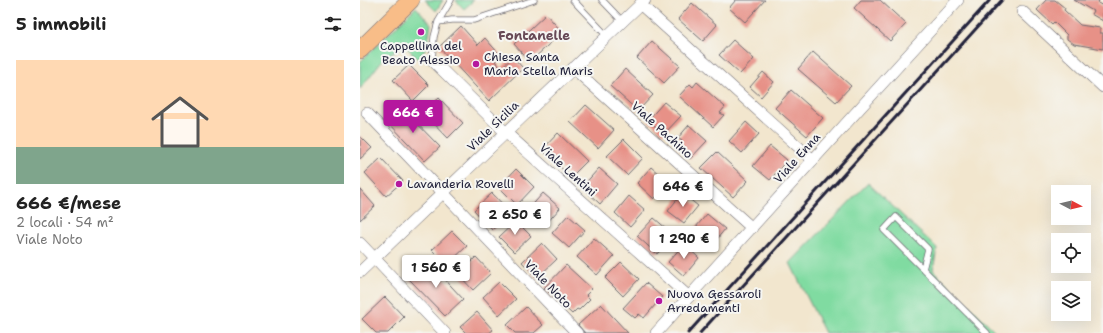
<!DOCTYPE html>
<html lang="it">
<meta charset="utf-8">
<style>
body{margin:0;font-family:"Shantell Sans",sans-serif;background:#f6f6f6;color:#222;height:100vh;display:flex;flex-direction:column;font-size:15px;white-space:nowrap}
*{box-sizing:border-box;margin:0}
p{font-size:13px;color:#767676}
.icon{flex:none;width:22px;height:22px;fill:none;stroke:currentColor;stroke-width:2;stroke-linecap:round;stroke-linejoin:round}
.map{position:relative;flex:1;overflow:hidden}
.sheet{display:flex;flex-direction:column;background:#fff;width:360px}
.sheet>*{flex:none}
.needle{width:26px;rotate:97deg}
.tools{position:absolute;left:691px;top:185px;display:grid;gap:8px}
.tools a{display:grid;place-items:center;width:40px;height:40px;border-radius:0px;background:#fff;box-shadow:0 4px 16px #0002;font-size:20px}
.price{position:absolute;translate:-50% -34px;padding:0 9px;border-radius:4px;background:#fff;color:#222;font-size:13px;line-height:26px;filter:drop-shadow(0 1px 2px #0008)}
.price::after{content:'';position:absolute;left:50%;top:24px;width:12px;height:9px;margin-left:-6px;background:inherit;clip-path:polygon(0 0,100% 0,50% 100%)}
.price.current{background:#b5179e;color:#fff}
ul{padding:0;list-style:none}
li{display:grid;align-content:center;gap:8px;height:212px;padding:0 16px}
li span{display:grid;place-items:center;height:124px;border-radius:0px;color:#555}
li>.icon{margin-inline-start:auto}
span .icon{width:72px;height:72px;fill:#fffc;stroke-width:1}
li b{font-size:17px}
h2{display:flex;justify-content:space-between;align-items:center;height:48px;padding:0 16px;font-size:17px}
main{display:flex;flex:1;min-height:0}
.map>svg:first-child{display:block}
</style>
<main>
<section class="sheet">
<h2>5 immobili<svg class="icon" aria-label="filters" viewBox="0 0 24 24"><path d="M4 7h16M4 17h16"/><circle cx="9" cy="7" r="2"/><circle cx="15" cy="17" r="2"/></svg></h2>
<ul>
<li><span style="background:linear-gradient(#ffd9b3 70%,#7fa58c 0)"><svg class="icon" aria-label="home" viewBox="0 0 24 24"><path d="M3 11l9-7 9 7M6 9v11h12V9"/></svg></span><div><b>666 €/mese</b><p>2 locali · 54 m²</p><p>Viale Noto</p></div></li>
</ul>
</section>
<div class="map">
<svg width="743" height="333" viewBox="0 0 743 333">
<rect width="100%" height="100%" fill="#f6f6f2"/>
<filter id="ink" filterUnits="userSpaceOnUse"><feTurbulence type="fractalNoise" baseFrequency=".025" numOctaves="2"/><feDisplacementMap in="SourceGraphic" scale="8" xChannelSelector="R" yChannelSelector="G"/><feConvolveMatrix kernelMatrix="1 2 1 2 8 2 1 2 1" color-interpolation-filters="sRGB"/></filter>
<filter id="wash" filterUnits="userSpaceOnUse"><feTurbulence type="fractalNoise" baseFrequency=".012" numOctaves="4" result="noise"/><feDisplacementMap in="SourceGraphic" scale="16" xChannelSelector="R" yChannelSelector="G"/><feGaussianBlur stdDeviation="0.9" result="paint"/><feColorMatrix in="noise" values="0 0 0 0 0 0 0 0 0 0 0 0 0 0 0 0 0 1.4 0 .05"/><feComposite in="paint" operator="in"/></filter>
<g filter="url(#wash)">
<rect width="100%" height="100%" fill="#f2e6ce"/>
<path fill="#80dba1" stroke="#517e6e" d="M65,0H83L76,11Z
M96,0H114L104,9L96,1Z
M56,7L71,24L67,47L58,59L44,45L24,58L0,89V62Z
M508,183L577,248L573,270L637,333H465L430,263Z"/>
<g id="blocks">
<path fill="#e79187" d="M376,0H405L385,22L369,8Z
M501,0H520L546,24L530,41L494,8Z
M686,0H695L705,8L704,10L720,25L740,28V33H743V49L714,44L707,39V35L694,22L692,24L677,10Z
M714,0H739L738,3L743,6V21L731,14L733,11Z
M332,3L357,25L343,41L318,19Z
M186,14L202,32L170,62L154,44Z
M101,26L118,45L125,38L141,56L135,61L141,68L153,57L163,68L129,101L79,47Z
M373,40L394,59L380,74L359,55Z
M292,41L320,66L304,83L277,58Z
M453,52L491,86L476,102L438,69Z
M49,65L69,85L53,101L33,80Z
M265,69L293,95L278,111L250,86Z
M403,72L414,82L401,97L390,87Z
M337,82L365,107L360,113L364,115L353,127L319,96L330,84L333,87Z
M431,90L463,118L447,136L415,108Z
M79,98L103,123L88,138L63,112Z
M304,102L321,116L304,134L288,120Z
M226,105L254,130L238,148L210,122Z
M40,106L80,147L65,161L26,120Z
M386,122L399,134L382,153L369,141Z
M329,125L347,141L330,159L317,147L322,141L318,138Z
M198,133L227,161L211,177L182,150Z
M0,136L12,148L0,159Z
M264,139L283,158L267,175L247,156Z
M410,146L427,160L410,180L393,166Z
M357,152L388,181L373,197L341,168Z
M21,158L43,181L26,196L5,173Z
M291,167L309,183L294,199L277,183Z
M239,168L257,184L240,204L222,187Z
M156,169L174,187L157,205L139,187Z
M0,189L15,206L0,220Z
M132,193L151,213L132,230L114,210Z
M183,193L200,208L185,225L168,210Z
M322,193L338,206L324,223L308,211Z
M269,196L285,210L270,227L255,213Z
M347,214L365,229L349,249L330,234Z
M208,215L225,230L209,248L192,233Z
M294,218L314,235L297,254L277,236Z
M156,221L171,236L154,252L139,237Z
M92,231L107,246L87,265L72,250Z
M234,238L254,256L237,275L217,257Z
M182,243L197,259L177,278L162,262Z
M324,244L339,258L324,276L308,262Z
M116,257L131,273L113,290L98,274Z
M68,261L103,299L85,316L49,279Z
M261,262L279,279L263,296L245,278Z
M206,265L232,289L226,295L230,299L219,310L217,309L212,314L184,288Z
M139,282L156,299L139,315L123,297Z
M286,283L302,297L284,318L279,314L275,318L263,308Z
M25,297L44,317L28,333H16L2,319Z
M241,304L268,333H225L218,325Z
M166,307L183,325L174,333H155L147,325Z
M117,312L133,330L129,333H106L100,327Z"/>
</g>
</g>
<g filter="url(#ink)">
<use href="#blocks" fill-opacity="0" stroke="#6b676e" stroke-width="1"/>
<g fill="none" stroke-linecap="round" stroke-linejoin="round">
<g stroke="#6b676e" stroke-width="7">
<path id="lane" d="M213,0L247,36
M242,0L262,21
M78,22L92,20H114L174,0
M72,60L74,37L78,22L91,0
M563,269L568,249L536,217L524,230L627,333"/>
</g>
<g stroke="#6b676e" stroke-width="12">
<path id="street" d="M280,4L453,160
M662,11L743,87
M72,60L143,130L329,297
M213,68L392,228
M7,113L217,333
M0,243L85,333
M0,272L285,0
M296,333L598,0"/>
</g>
<g stroke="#6b676e" stroke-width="18">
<path id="primary" d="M0,50L51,0"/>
</g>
<use href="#lane" stroke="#fff" stroke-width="5.5"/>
<use href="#street" stroke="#fff" stroke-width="11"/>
<use href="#primary" stroke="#f8bd88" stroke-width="17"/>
<path stroke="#22223b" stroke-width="3" d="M328,333L630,0
M340,333L642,0"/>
</g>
</g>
<g fill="#b5179e" stroke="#f6f6f2" stroke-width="1.5">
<circle cx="61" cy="32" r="4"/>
<circle cx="116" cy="64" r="4"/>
<circle cx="39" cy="184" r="4"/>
<circle cx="299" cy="301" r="4"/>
</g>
<g text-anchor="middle" stroke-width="4" stroke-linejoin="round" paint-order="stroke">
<g font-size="12" fill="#22223b" stroke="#f6f6f2" text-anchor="start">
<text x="61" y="50" text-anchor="middle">Cappellina del<tspan x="61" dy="14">Beato Alessio</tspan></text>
<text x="124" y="61">Chiesa Santa<tspan x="124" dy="14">Maria Stella Maris</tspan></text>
<text x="47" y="188">Lavanderia Rovelli</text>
<text x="307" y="298">Nuova Gessaroli<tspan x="307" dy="14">Arredamenti</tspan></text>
</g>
<g font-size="12" fill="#22223b" stroke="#f6f6f2">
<text transform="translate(133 126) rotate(-44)" y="4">Viale Sicilia</text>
<text transform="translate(302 130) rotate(42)" y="4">Viale Pachino</text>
<text transform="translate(437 158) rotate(-48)" y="4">Viale Enna</text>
<text transform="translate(208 170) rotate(42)" y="4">Viale Lentini</text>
<text transform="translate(188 284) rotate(46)" y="4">Viale Noto</text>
</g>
<g font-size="13" font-weight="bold" fill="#674956" stroke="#f6f6f2">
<text x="174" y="40">Fontanelle</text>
</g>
</g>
</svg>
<div class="tools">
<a><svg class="needle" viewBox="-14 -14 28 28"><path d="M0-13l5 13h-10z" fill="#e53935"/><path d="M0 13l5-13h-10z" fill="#767676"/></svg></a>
<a><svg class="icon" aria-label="locate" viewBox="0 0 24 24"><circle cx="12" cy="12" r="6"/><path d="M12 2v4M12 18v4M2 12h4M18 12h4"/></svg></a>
<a><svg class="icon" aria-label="layers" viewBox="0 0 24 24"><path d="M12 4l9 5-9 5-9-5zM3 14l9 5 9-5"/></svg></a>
</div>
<b class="price current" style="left:53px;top:134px">666 €</b>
<b class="price" style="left:323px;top:208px">646 €</b>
<b class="price" style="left:155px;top:236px">2 650 €</b>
<b class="price" style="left:324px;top:260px">1 290 €</b>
<b class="price" style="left:76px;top:289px">1 560 €</b>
</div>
</main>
